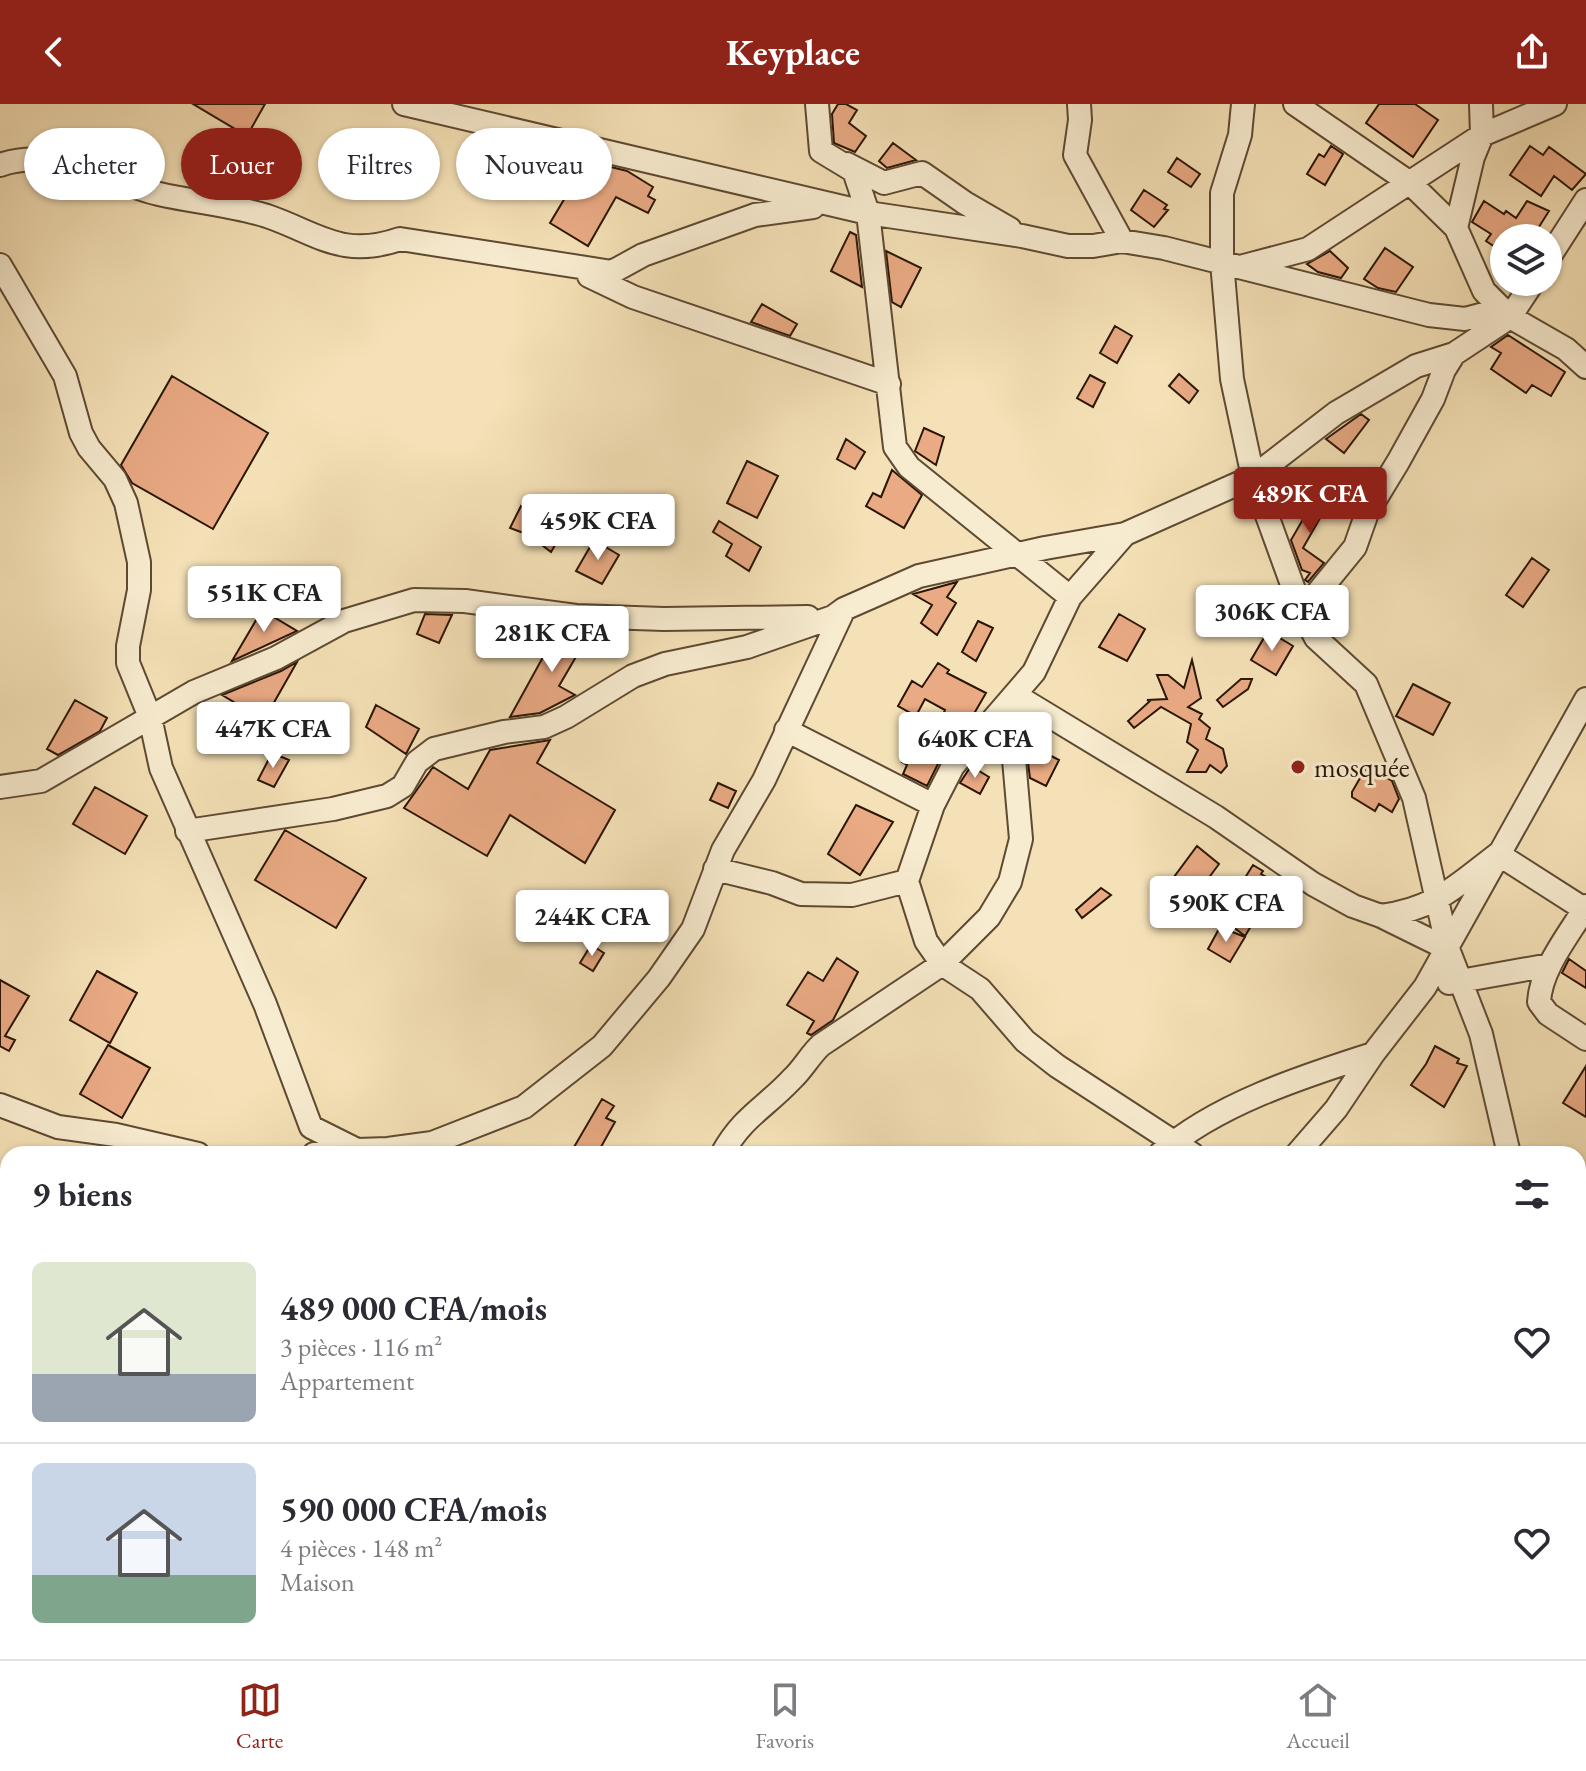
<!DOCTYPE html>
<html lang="fr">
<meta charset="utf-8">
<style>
body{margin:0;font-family:"EB Garamond",serif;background:#f7f7f7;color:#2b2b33;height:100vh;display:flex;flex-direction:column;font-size:30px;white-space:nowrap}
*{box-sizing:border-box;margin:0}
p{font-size:26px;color:#7c7c81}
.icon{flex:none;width:44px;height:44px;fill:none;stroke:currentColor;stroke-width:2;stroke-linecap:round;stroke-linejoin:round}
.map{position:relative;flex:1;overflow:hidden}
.drawer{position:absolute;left:0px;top:1042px;width:1586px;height:514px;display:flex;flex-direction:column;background:#fff;border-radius:24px 24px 0 0;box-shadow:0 2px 6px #0004}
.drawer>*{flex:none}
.banner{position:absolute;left:24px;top:24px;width:800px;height:72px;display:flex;gap:16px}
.tools{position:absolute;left:1490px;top:120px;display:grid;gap:16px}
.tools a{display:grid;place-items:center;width:72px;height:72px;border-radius:50%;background:#fff;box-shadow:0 2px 6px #0004;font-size:40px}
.price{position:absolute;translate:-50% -68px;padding:0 18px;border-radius:8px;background:#fff;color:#222;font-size:26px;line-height:52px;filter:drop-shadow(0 2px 4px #0008)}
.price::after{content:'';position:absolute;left:50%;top:48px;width:24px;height:18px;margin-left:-12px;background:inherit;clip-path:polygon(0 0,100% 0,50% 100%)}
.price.current{background:#8f2418;color:#fff}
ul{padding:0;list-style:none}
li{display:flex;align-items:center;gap:24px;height:200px;padding:0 32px}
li+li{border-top:2px solid #e1e1e2}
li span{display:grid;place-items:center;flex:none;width:224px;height:160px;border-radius:12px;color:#555}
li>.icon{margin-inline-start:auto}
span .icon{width:96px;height:96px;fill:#fffc;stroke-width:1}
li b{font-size:34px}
h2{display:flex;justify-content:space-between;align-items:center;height:96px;padding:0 32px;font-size:34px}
.tag{padding:0 28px;border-radius:36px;background:#fff;box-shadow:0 2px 6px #0004;font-size:28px;line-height:72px}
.tag.current{background:#8f2418;color:#fff}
header{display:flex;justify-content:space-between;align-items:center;height:104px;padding:0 32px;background:#8f2418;color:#fff;font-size:36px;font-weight:700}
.menu{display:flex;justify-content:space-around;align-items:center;height:112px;border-top:2px solid #e1e1e2;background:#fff;font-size:22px;color:#7c7c81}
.menu a{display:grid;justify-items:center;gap:4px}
.menu .current{color:#8f2418}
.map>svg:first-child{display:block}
</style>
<header><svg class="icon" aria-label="back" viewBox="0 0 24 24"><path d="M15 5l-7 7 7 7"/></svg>Keyplace<svg class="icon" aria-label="share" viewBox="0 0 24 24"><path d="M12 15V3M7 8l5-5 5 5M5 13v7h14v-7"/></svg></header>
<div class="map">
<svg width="1586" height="1555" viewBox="0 0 1586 1555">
<rect width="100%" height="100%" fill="#f5e1b7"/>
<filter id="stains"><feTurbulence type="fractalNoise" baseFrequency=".0025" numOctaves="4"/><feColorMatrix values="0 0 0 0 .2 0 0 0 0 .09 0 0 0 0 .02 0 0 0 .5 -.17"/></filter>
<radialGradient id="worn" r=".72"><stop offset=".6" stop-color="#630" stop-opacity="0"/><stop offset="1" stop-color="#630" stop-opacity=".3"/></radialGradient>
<path fill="#e9aa84" stroke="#2b1606" stroke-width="2" d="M193,0H265L247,32Z
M838,0H846L857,6L849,19L866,32L855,48L834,39L832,10Z
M1379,0H1415L1438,16L1413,53L1366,19Z
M893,39L916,56L887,64L879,57Z
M1331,42L1343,50L1325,81L1307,70L1319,50L1324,53Z
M1530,42L1543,51L1549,43L1586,70L1572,86L1554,72L1541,92L1510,71Z
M1177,54L1200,70L1191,83L1168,68Z
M587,57L627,67L653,83L648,92L655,96L648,109L616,93L588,142L550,119Z
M1144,86L1167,101L1164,105L1168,106L1154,123L1131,106Z
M1484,97L1504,110L1506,107L1516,114L1527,97L1549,107L1532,134H1504V149L1486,137L1491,130L1472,118Z
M850,128L856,131L862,183L831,167Z
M1385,144L1413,163L1396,188L1378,184L1364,175Z
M886,147L921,164L901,203L892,198Z
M1330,147L1348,164L1341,174L1318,168L1307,160Z
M762,200L797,220L790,232L751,218Z
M1115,222L1132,232L1117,259L1100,249Z
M1508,231L1565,268L1551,292L1532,281L1526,289L1491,265L1501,249L1491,243Z
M1179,270L1198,287L1189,299L1169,282Z
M1090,271L1105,279L1093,303L1077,294Z
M172,272L268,329L213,425L132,379L121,361Z
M1361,310L1369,316L1344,349L1326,335Z
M924,324L944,333L936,361L915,347Z
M846,335L865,348L855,365L837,355Z
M747,357L778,372L757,414L727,399Z
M892,366L922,391L904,424L866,402L873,389L881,393Z
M1320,386L1332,393L1303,444L1324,459L1308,478L1305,476L1310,469L1302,466L1291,436Z
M521,402L530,408L532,404L554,417L557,412L568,419L551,448L529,431L510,424Z
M719,417L761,443L749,467L726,452L732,440L713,428Z
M594,436L619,451L602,480L576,467Z
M1532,454L1549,466L1523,503L1506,491Z
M957,478L947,493L956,499L937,531L921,519L932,501L913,490Z
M262,506L297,527L232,557Z
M425,510L452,511L439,539L417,530Z
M1119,510L1145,525L1127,557L1099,543Z
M978,517L993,524L976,557L962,548Z
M559,524L591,527L559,582L575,591L540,609L510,613Z
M1268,527L1293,542L1276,571L1251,556Z
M1192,556L1201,594L1188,603L1202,610L1199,615L1210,624L1206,635L1223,645L1227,662L1221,669L1210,661L1206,668H1187L1198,646L1187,638L1191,620L1161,603L1134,624L1128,617L1150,597L1147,596L1167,595L1157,571H1168L1184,584Z
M297,558L264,616L222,591L281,567Z
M938,559L949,566L947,569L986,589L964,627L942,613L945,606L925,595L916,612L898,602L912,577L922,583Z
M1241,575H1252L1248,585L1223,603L1217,596Z
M1413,580L1450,599L1433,631L1396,612Z
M75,596L107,614L100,627L58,651L47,645Z
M376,601L419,625L406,650L366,623Z
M550,636L537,659L615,706L585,759L510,711L487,752L404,704L433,663L468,685L490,646Z
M911,639L941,654L927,682L903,670L907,661L902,658Z
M1036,644L1059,656L1046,682L1030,674L1028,659Z
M272,649L289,656L274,683L258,676Z
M971,662L989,673L980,690L960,679Z
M1367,662L1392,677L1399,695L1392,708L1379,700L1375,707L1352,693V688Z
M718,679L736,687L728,704L710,696Z
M95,683L147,712L125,750L73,720Z
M856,701L893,718L860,771L828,750Z
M285,726L366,774L336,824L255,776Z
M1197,742L1219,760L1202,783L1231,796L1253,761L1263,767L1261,770L1277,779L1245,832L1224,816L1225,814L1171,777Z
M1101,784L1111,791L1082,814L1076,806Z
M1220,823L1245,833L1230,858L1208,845Z
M591,841L604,849L593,867L580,859Z
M837,854L858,868L833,916L811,931L807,929L814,917L787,901L808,868L823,877Z
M1569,855L1586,867V884L1562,869Z
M97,867L137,889L110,939L70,916Z
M0,876L29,892L5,932L15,936L9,947L0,942Z
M108,941L150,964L122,1014L80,990Z
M1435,942L1459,955L1457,959L1467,962L1444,1003L1411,981L1426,960Z
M1586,962V1013L1563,999Z
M602,995L614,1002L606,1014L615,1018L597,1050H570Z"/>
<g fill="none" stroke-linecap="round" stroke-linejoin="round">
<g stroke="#5e4932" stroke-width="26">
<path id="minor" d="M404,0L868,109L1022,132L1068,142H1093L1122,137L1164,144L1429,211L1465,215L1502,205
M817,0L821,47L854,67L868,109L895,343L909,363L1070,493
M1079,0L1080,16L1075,51L1122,137
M1243,0L1240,31L1222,89V158L1232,275L1253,373L1302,508L1316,534L1366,580L1414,694L1448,845L1481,930L1509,1050
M1295,0L1410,79L1456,124L1484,187L1510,213L1566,245L1586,263
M847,60L884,79L922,69L965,99L1010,125
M0,61C55,42 107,78 159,90C194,98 232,101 267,112C319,130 342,155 400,135L612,168L643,151L755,111L813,103
M1456,124L1473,53L1482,31L1481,0
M1548,155L1586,96
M0,161L65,272L81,329L89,344L115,375L126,399L139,458V486L128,542V559L150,613L161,664L265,900L311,1023L357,1046L388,1045L432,1039L524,1003L602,942L659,874L693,825L723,746L764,676L844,505
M1244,162L1308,145L1482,31L1555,0
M589,172L633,193L889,280
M1125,430L1070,493L1034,568L953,662L933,701L907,777L926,837L942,860L980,885L1025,937L1057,962L1192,1050
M1302,508L1355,443L1367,409L1398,358L1433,295L1444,266L1454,250L1510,213L1533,178
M1015,591L1216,713L1313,780L1353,802L1381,812L1448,845
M786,626L933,701
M0,683L41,677L194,588L276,554L344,517L414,496L465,497L576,512L664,515L808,513
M187,727L333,705L387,692L403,682L417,658L434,645L504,628L544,623L566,613L633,572L665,560L747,543L833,513L844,505L919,472L1045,444L1125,430L1253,373L1336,309L1416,262L1454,250
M715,765L772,779L801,790L852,791L907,777
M1586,802C1569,831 1541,864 1539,898L1548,910L1586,935
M1381,812C1435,805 1456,782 1498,750L1584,805
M1449,879L1550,861
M0,1001L58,1023L116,1031L198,1050
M314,1050L356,1046
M722,1050C743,1012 765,1004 792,975C803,965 810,951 821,941L942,860L989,813L1010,778L1021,735L1009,599
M1160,1050C1214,1001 1304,972 1373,950
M1297,1050L1336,1005L1373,950L1425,883L1586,595
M1578,1095L1586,1100
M1578,1165L1586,1162
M1578,1241L1586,1269
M1578,1377L1586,1372
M0,1378L8,1375
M1578,1541L1586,1539
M1289,1548L1296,1555
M1315,1548L1327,1555
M297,1555L299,1548
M829,1555L833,1548
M1358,1555L1367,1548
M1540,1555L1559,1548"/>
</g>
<use href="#minor" stroke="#f8ecd0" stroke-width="22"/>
</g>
<circle fill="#8f2418" stroke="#f8ecd0" stroke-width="3" cx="1298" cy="663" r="8"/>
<g text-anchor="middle" stroke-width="6" stroke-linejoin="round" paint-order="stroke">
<g font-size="28" fill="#2b1606" stroke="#f8ecd0" text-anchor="start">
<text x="1314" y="673">mosquée</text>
</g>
</g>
<rect width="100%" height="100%" filter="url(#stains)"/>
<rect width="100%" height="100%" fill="url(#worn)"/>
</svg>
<div class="tools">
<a><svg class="icon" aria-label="layers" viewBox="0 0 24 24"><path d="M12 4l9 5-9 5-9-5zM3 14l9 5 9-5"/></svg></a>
</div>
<b class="price current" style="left:1310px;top:431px">489K CFA</b>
<b class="price" style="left:598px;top:458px">459K CFA</b>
<b class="price" style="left:264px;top:530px">551K CFA</b>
<b class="price" style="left:1272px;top:549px">306K CFA</b>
<b class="price" style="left:552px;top:570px">281K CFA</b>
<b class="price" style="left:273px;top:666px">447K CFA</b>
<b class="price" style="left:975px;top:676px">640K CFA</b>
<b class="price" style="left:1226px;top:840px">590K CFA</b>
<b class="price" style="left:592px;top:854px">244K CFA</b>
<div class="banner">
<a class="tag">Acheter</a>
<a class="tag current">Louer</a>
<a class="tag">Filtres</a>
<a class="tag">Nouveau</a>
</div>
<section class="drawer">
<h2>9 biens<svg class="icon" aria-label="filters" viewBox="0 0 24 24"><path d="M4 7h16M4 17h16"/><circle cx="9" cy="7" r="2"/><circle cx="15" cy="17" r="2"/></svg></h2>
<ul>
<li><span style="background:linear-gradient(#dfe7d0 70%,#9aa5b1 0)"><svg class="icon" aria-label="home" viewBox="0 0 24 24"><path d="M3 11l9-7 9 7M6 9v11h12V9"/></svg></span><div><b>489 000 CFA/mois</b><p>3 pièces · 116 m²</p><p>Appartement</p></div><svg class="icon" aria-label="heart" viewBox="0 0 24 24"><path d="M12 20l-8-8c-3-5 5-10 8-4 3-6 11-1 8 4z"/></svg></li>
<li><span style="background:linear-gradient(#c9d6e8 70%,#7fa58c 0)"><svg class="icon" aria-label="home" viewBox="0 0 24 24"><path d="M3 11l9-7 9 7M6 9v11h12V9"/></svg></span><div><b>590 000 CFA/mois</b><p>4 pièces · 148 m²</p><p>Maison</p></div><svg class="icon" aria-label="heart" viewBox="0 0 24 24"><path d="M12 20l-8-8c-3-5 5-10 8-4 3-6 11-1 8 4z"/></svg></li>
</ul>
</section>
</div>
<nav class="menu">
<a class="current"><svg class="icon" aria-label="map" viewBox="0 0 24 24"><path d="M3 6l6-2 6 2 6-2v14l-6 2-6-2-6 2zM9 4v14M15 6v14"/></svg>Carte</a>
<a><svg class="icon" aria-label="saved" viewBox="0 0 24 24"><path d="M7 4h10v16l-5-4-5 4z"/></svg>Favoris</a>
<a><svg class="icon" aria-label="home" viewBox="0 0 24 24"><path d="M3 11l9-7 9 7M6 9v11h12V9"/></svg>Accueil</a>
</nav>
